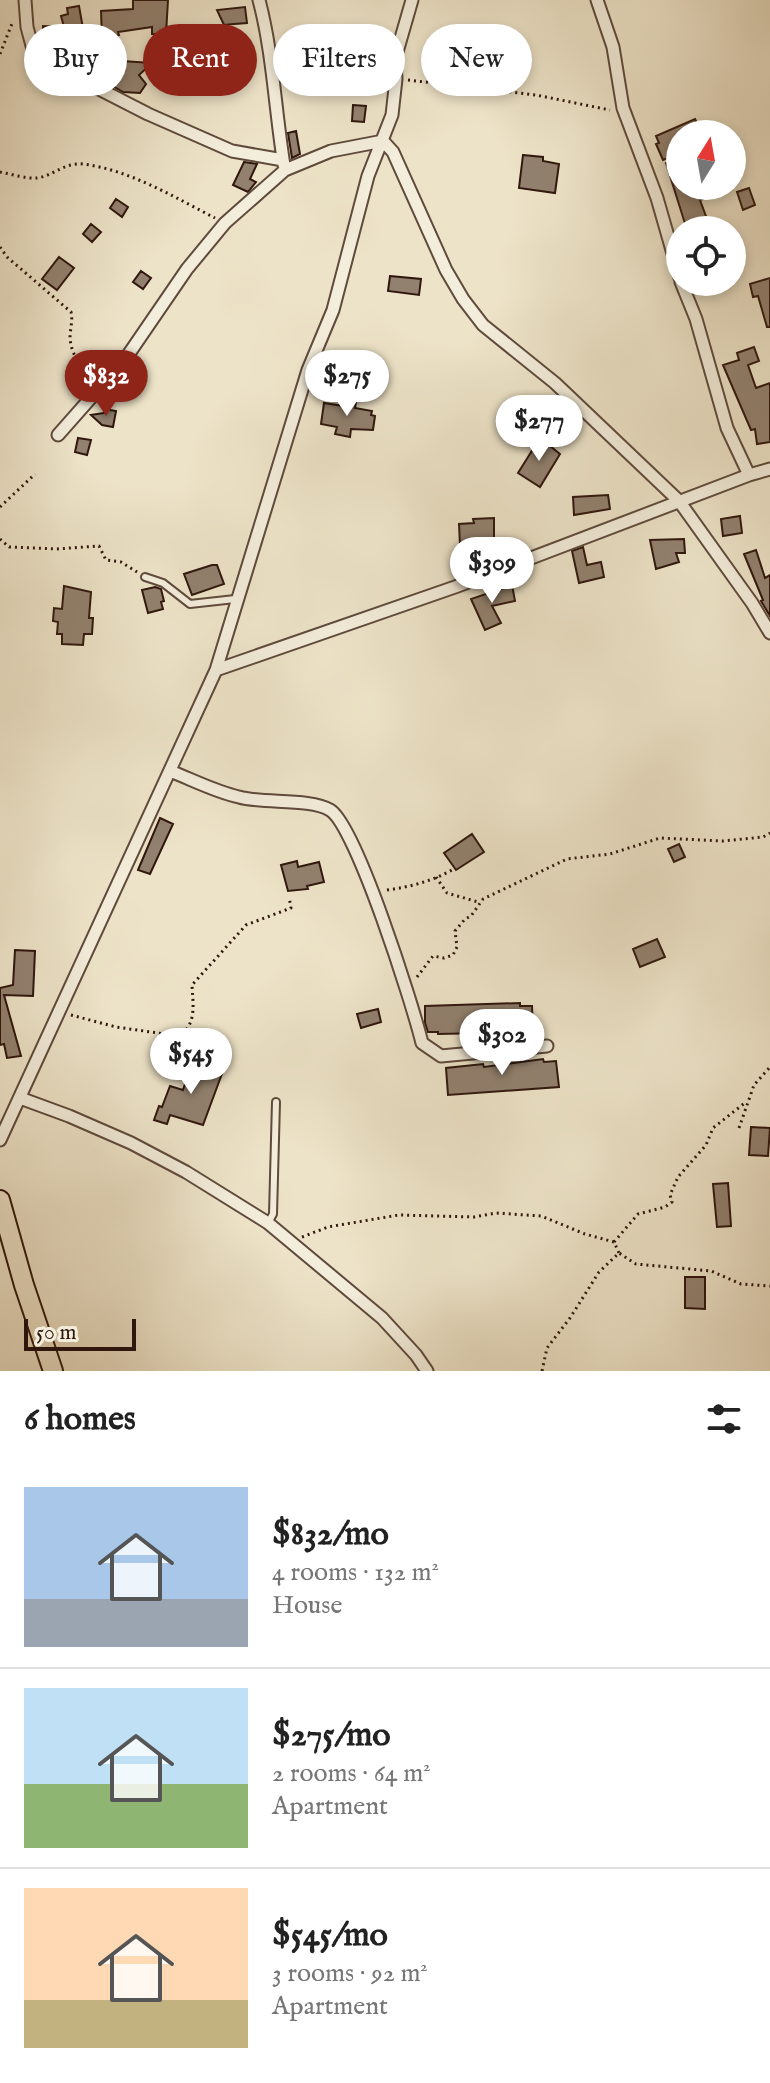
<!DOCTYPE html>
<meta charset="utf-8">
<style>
body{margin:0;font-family:"IM FELL English",serif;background:#f2f2f2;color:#222;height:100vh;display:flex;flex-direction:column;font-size:30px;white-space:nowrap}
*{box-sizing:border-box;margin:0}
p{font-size:26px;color:#767676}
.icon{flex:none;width:44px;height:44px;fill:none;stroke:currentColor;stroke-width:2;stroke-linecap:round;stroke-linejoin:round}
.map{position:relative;height:1371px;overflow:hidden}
.panel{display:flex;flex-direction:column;background:#fff;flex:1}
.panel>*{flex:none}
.banner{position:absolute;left:24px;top:24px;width:722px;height:72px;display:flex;gap:16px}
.needle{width:52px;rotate:11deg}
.controls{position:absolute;left:666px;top:120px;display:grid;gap:16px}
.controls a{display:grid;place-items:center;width:80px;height:80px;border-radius:50%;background:#fff;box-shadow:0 4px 12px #0003;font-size:40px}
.scale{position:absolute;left:24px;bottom:20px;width:112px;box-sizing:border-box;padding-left:8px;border:4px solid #30170e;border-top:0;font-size:22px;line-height:28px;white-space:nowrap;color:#30170e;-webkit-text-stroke:6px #f3eddb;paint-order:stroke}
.price{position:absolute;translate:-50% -68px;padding:0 18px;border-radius:28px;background:#fff;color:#222;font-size:26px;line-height:52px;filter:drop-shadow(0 2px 4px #0008)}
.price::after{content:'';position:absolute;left:50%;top:48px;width:24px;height:18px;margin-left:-12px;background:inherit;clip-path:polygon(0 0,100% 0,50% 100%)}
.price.on{background:#8f2418;color:#fff}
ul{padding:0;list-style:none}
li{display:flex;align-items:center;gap:24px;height:200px;padding:0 24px}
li+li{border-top:2px solid #e0e0e0}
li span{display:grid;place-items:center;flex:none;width:224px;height:160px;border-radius:0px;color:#555}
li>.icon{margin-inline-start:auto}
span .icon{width:96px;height:96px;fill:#fffc;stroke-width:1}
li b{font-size:34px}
h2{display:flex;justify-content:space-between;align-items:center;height:96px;padding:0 24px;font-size:34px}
.tag{padding:0 28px;border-radius:36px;background:#fff;box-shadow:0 4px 12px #0003;font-size:28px;line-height:72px}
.tag.on{background:#8f2418;color:#fff}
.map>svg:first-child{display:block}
</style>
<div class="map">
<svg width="770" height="1371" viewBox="0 0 770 1371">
<rect width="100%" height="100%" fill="#ede3c8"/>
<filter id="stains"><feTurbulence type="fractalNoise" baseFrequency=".0025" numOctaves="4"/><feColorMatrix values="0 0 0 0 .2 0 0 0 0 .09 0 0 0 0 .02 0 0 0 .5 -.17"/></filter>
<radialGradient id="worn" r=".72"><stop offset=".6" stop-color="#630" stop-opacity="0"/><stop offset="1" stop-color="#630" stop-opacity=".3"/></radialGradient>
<path fill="#92816f" stroke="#30170e" stroke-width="2" d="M133,0H168L166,34H152V27L118,32L119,35L102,39L101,11L133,9Z
M79,6L87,51L43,48V26L64,27L61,16L68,14L67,8Z
M245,7L247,23L234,24L224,25L217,10Z
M182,26L183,38H167L166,27Z
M332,27L333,53L287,55L286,35L300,34V28Z
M371,29L389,32L385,51L382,50L381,53L366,50Z
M247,44L253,63L221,72L215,54Z
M122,61L152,63L139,75L146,84L140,93L123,92L111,85V66Z
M353,105L366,106L364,122L352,121Z
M695,119L702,134H680V153L663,160L656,144L659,143L656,136Z
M296,131L300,154L292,158L288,133Z
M523,155L543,157V161L559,164L555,193L519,188Z
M671,161L680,176V186L699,188L703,199L700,200L710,227L687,230L666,163Z
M244,162L257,164L250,179L256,182L248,192L233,185Z
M749,188L755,205L743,210L737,192Z
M116,199L128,207L122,217L110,208Z
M91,224L101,232L92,242L83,234Z
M59,257L74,268L57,290L42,279Z
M141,271L151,278L143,289L133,282Z
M390,276L421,279L419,295L388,291Z
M770,278V327H767L758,296L753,297L750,284Z
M754,347L759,361L748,365L756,388L770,383V442L757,444L755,429L751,430L723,365L739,360L737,353Z
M345,400L356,402L355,408L372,411L371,415L375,416L373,430L351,429L350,437L335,434L337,427L321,424L324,403L344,406Z
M104,409L116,411L113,427L102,425L91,415L104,413Z
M78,438L91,440L87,455L75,452Z
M540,438L560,454L540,487L518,473Z
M608,495L610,509L574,515L573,497Z
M740,516L742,533L723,536L721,519Z
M494,518V542H488V544L460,545L459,524L474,523L473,519Z
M684,539L685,553H676L679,562L656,569L650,540Z
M583,547L587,565L601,562L604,577L579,583L572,551Z
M756,550L765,578L770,575V616L761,601L763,600L744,554Z
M212,565H217L224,584L192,595L184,574Z
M512,585L515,601L492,606L501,623L485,630L471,599Z
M64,586L91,592L89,618H93L92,634H84L83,645L62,644V634H57L58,622L53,621L54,608L62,609Z
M155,587L161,589L164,601L161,602L163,609L148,613L142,590Z
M160,818L173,824L150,874L138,870Z
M472,834L484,852L456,870L444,853Z
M679,844L685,857L674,862L668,849Z
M297,861L298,867L319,862L324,882L307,886L308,889L288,891L281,865Z
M657,939L665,957L640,967L633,949Z
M15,950L35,951L33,996L4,995L21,1056L7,1058L4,1044L0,1045V988L13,985Z
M520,1003V1006H532L533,1032L438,1034V1032H428L425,1023V1006Z
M378,1009L381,1022L361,1028L357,1014Z
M543,1059L544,1062L556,1061L559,1087L448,1095L446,1068L483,1064L484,1067Z
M192,1062L223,1071L203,1125L170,1115L167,1124L154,1120L159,1106L162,1107L170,1086L183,1090Z
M751,1127L770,1128L768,1156L749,1155Z
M728,1183L731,1226L717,1227L713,1184Z
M685,1277H705V1309L685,1308Z"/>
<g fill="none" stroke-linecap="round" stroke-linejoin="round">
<g stroke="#5f4a3c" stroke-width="10">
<path id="service" d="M145,577L163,583L190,604L235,599
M268,1223L273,1214L276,1102"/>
</g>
<g stroke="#5f4a3c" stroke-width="15">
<path id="minor" d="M25,0L27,27L34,53L62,70L148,114L232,151L283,160
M259,0C273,53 275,110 284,165
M597,0L613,47L623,108L657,198L680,278
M383,141L393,152L446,270L463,299L483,325L555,383L679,501L752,603L770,633
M681,282L696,319L727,428L749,475
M58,435L126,358L187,269L225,223L285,170L331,151L383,141
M216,670L455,587L749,475L770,469
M170,771C193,780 216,792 239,797C263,804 310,798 330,810C356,825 413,1006 422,1043L441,1056L547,1046
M20,1098L69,1116L131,1143L186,1172L268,1223L382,1318L416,1355L427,1371
M0,1140L216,670L308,370L333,310L368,176L392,115L396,79L395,59L412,0"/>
</g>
<g stroke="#30170e" stroke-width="22">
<path id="primary" d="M0,1200L24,1285L53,1371"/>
</g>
<path stroke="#30170e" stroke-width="3" stroke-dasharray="2 4" stroke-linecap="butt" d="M0,54L13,21
M408,80L536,95L610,110
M0,172C11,174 26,179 37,178C53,176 65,162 83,164C130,170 174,197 215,218
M0,247L7,257L71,312C73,321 70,329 70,338C71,354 81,368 93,378
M0,507L35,474
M0,539L9,547L56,549L99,546L106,560L121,562L137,572
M436,877L447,893L478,902
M387,890C410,887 432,881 452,870
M417,977L433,956L444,958L453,955L457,947L455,931L465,919L471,916L483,899L567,859L610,854L660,838L723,841L763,837L770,833
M71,1015L116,1027L179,1036C197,1024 193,1005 192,985L246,925L291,908L289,897
M739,1128L754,1085L770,1067
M302,1237L328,1227L399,1215L474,1217L496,1213L541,1216L585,1234L614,1242L619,1253
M614,1242L638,1214L665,1207L672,1202L670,1195L678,1177L706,1145L713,1128L746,1102
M542,1371L547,1348L570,1318L599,1272L619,1253L636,1264L711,1271L741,1284L770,1286"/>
<use href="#service" stroke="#f3eddb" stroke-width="6"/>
<use href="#minor" stroke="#f3eddb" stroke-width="11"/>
<use href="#primary" stroke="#ede3c8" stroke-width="18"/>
</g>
<rect width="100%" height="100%" filter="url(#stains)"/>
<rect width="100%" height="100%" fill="url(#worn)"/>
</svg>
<div class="controls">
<a><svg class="needle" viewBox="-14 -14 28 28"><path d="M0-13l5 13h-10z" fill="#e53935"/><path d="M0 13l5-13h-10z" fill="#767676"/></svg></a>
<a><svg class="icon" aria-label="locate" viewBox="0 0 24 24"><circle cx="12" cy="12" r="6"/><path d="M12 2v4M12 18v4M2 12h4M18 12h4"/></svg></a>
</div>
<div class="scale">50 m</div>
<b class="price on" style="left:106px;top:418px">$832</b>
<b class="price" style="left:347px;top:418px">$275</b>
<b class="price" style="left:539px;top:463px">$277</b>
<b class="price" style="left:492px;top:605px">$309</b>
<b class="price" style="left:502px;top:1077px">$302</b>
<b class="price" style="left:191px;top:1096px">$545</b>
<div class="banner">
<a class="tag">Buy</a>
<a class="tag on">Rent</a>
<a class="tag">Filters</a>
<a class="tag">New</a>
</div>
</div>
<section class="panel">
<h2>6 homes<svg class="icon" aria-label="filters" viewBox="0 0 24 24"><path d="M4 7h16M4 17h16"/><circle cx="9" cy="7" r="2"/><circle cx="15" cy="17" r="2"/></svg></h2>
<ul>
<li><span style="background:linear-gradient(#a9c7e8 70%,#9aa5b1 0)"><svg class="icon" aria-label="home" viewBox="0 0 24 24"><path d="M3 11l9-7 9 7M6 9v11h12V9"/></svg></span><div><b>$832/mo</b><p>4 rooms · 132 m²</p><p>House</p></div></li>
<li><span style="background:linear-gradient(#bfe0f5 60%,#8fb573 0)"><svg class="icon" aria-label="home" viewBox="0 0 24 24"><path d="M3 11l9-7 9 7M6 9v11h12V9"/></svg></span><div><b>$275/mo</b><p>2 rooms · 64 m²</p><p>Apartment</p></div></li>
<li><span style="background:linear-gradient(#ffd9b3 70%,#c2b280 0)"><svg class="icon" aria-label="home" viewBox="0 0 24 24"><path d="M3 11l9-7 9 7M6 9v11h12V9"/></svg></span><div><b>$545/mo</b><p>3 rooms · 92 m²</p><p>Apartment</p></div></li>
</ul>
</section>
